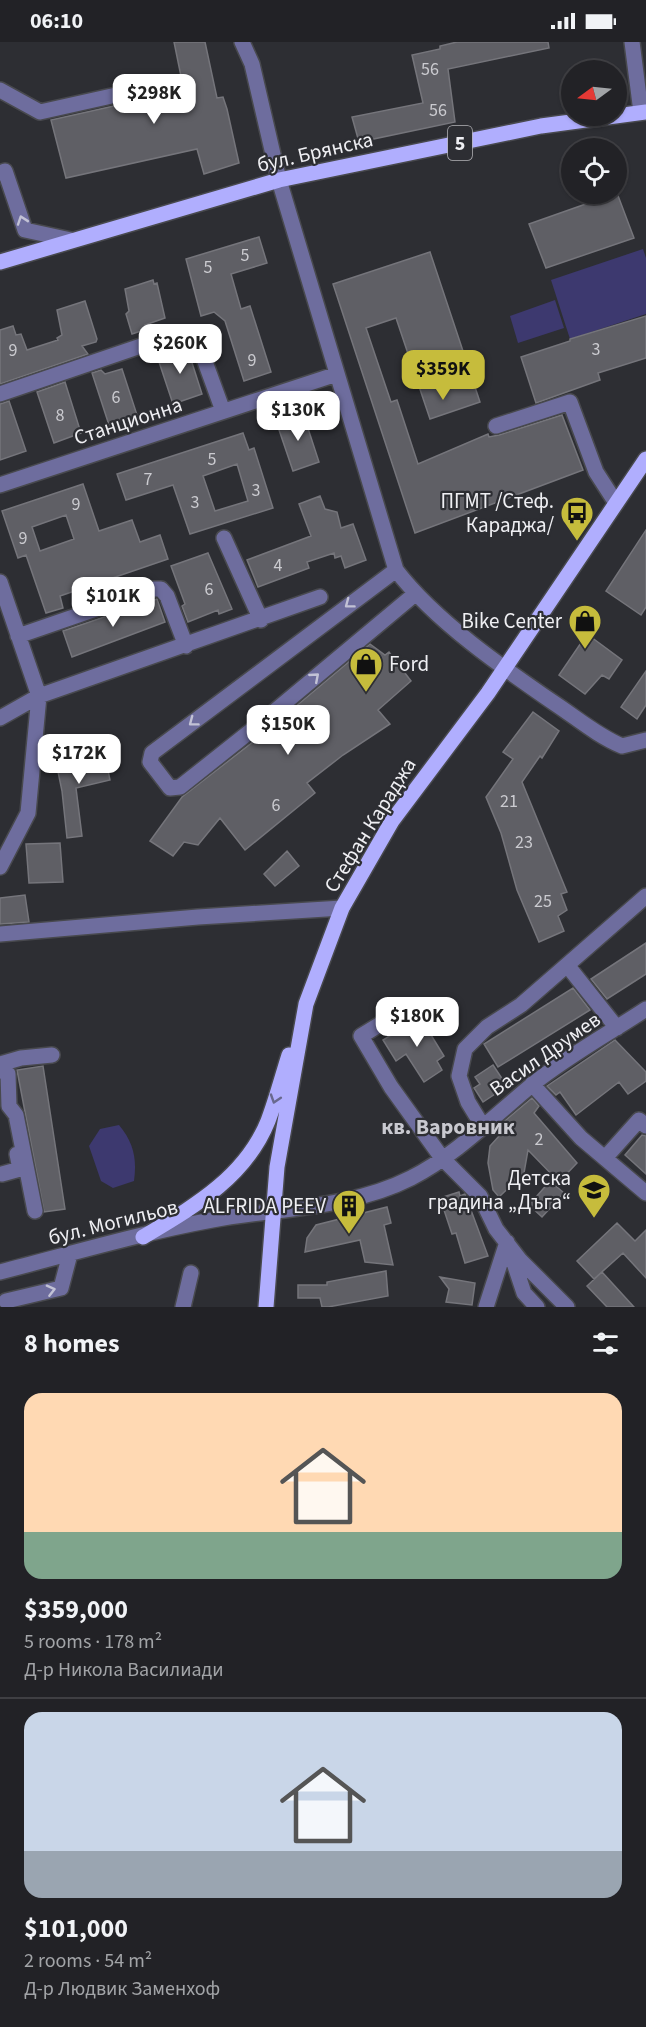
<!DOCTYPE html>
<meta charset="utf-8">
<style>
body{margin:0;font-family:"Source Sans 3",sans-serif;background:#2e2f32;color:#f1f3f6;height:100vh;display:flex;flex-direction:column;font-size:22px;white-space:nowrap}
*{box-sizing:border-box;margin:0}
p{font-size:20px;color:#a2a4a7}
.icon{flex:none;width:33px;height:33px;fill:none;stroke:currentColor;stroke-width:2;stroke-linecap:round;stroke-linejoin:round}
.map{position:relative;height:1265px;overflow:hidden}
.drawer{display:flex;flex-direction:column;background:#222226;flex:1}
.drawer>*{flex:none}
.needle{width:39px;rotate:255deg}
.fabs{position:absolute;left:561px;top:18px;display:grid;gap:12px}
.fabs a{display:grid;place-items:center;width:66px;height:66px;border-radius:50%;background:#222226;box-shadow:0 2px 4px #0004,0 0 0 2px #3f3f43;font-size:30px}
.price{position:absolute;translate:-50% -51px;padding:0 14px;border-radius:12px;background:#fff;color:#222;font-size:20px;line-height:39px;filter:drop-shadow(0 2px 3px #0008)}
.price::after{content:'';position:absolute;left:50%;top:36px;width:18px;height:14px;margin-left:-9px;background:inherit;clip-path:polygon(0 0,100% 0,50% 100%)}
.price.active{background:#c6bc3c;color:#111}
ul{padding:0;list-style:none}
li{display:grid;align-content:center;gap:12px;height:318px;padding:0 24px}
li+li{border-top:2px solid #3f3f43}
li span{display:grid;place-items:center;height:186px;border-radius:18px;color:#555}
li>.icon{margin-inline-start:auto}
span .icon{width:108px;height:108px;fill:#fffc;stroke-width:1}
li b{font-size:26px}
h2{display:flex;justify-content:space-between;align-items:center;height:72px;padding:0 24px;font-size:26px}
.status{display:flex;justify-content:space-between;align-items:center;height:42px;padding:0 30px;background:#222226;direction:ltr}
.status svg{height:16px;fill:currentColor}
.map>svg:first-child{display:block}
</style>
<div class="status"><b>06:10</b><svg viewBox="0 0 49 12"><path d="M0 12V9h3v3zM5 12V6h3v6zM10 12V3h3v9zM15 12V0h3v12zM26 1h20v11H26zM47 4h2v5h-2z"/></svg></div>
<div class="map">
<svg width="646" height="1265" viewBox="0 0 646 1265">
<rect width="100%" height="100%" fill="#2d2e33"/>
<path fill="#3d396f" d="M643,207L646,216V272L570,297L551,238Z
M555,258L564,286L518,301L510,274Z
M119,1083C134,1101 137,1117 134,1139L113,1146L101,1139L89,1104L100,1087Z"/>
<path fill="#5f5f65" stroke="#75757b" stroke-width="1.5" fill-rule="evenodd" d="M174,0H205L217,56L223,55L227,67L239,121L204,132L197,107L66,136L51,78L163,53L170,46L183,44Z
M457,0H548L549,6L448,27L455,80L359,100L352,75L423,61L412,13L440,7V4Z
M617,151L634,196L546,226L529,182Z
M259,195L267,221L231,232L241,267L250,264L271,330L244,339L225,279L214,270L201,274L186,217Z
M430,210L480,360L430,377L396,276L366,286L391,360L397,358L418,422L488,392L489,395L499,393L562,373L583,428L415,491L333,242Z
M153,238L154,242L157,241L165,276L145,283L147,287L132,292L126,272L129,269L125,247Z
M85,259L97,297L96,300L82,304L88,312L0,342V288L13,284L16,293L21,292L27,308L58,298L57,296L62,293L57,268Z
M646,274V316L598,331L600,338L536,361L521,315L570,299V297Z
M187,305L202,352L173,362L157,314Z
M122,327L137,373L109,383L92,331L101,328L105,332Z
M65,340L81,391L54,401L37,350Z
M9,359L26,409L0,418V362Z
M303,371L319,420L293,429L276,379Z
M243,391L249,408L254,406L273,466L190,492L173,443L126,458L117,432ZM237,422L248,459L215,469L203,434Z
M83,442L99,489L132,478L140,500L160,493L168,517L60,554L63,566L46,571L26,513L18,516L2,469ZM66,473L74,497L40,509L32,485Z
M320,454L325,467L337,470L341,486L353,482L366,518L345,526L341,514L335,516L334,511L307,520L309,526L258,545L247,518L311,494L299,462Z
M646,488V565L641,573L606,549Z
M208,511L232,567L219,572L218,568L188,580L182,564L185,562L171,524Z
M157,557L165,580L72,615L63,589Z
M587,592L622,618L609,637L602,633L585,652L559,633Z
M370,602L385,613L389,610L411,639L378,668L390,682L343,713L307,741L315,751L245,808L220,776L198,803L184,800L173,814L150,799L182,755L263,692Z
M646,629V663L637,677L621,665Z
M533,670L559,689L542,716L540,714L522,740L567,850L561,852L567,868L558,874L564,889L539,900L517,848L501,791L486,755L513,717L503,710Z
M104,709L110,738L76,746L82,794L67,796L62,749L56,720Z
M60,801L63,840L29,841L26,802Z
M287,809L299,824L275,844L264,832Z
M25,853L29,880L0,882V856Z
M646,901V932L607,957L591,937Z
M573,946L590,968L498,1025L484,1002Z
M420,975L444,1014L437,1019L442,1028L424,1040L406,1012L396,1019L383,998Z
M615,998L646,1030V1039L628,1052L619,1040L576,1073L560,1050L556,1053L547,1044Z
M493,1023L507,1044L483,1060L474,1046L480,1042L475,1035Z
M43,1024L65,1167L44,1170L17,1028Z
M532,1056L539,1064L534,1071L577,1121L559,1140L528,1108L524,1131L499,1155L493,1148L488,1121L490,1104L500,1093L495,1087Z
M642,1093L646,1094V1132L625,1113Z
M550,1139L564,1151L542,1175L529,1163Z
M459,1150L460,1154L465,1152L488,1214L465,1221L456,1191L452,1192L440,1156Z
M387,1165L391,1181L384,1183L393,1223L365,1220L360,1198L305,1210L307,1196L316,1183Z
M617,1181L635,1199L646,1188V1236L623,1211L594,1237L577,1219Z
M386,1229L388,1254L328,1265H322L320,1256H298V1243H327V1240Z
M602,1230L634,1265H607L587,1244Z
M440,1235L475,1241L472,1263L446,1260L449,1247Z"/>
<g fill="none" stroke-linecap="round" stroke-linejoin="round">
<g stroke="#48494e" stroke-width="18">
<path id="minor" d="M242,0L252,22L279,138L396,528C435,579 503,626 557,663C578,677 598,694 622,704L646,698
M632,0L641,70
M0,48L40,70L161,43
M0,131L5,129L25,188L71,198
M0,352L179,291L196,295L223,369
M496,384L570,360L596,430L616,461
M0,443L337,332
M224,496L261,578
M396,528L152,711L150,720L170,746L180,745L257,684L415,552
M0,540L39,654L28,771L0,825
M18,594L154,547H161L167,554L186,604
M0,676L39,654L320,555
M0,892L198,875L342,866
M567,923L646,854
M408,965L361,994L391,1045L442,1116L480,1154L496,1187L520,1218L567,1265
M0,1022L21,1016L52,1013
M0,1028L8,1032L9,1064L16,1073L35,1169
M532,1042L581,1096L646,1151
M482,1083L468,1060L459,1034L465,1007L487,985L521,963L567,923L617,986
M605,1116L639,1078L646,1084
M2,1132L20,1127L17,1112
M511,1212L524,1251L537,1265
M0,1230C70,1212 141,1191 212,1178C277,1166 350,1167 411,1136C455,1114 494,1074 533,1042C568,1014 608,992 646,967
M6,1259L61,1246L70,1212
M183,1265L191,1231
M486,1265L507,1200"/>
</g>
<g stroke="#48494e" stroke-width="18">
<path id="major" d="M0,220L279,138L541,84L646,70
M143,1195C193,1165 245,1136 268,1079C276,1058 282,1035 289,1013
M266,1265L277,1125L306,962L342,866L392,779L488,651L646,417"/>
</g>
<use href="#minor" stroke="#6e6d9e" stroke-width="15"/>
<use href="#major" stroke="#b0aefe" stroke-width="15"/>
</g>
<defs><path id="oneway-chevron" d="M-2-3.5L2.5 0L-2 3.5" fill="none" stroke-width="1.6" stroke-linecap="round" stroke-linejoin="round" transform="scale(1.5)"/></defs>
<g stroke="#c2c2d5">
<use href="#oneway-chevron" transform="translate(22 178) rotate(-109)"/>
<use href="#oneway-chevron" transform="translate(349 562) rotate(143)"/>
<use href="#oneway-chevron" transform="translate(315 635) rotate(-41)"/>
<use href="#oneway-chevron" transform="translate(193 680) rotate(143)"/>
<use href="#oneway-chevron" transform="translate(51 1248) rotate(-14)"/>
</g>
<use stroke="#68688e" href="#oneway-chevron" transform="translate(275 1057) rotate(108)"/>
<defs>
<g id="bus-pin" transform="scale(1.725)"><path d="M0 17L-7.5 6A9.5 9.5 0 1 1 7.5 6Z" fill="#c6bc3c" stroke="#2d2e33"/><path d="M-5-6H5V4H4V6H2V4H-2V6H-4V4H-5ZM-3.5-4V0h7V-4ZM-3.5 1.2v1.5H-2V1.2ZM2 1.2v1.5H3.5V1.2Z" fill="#111"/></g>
<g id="shop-pin" transform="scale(1.725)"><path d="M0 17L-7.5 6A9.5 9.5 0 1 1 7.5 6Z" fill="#c6bc3c" stroke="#2d2e33"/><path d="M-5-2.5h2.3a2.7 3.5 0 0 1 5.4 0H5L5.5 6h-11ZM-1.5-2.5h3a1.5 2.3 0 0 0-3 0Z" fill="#111"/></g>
<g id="school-pin" transform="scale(1.725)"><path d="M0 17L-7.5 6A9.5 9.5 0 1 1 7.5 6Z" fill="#c6bc3c" stroke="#2d2e33"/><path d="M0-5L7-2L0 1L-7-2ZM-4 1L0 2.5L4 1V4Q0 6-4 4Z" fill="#111"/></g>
<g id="building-pin" transform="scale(1.725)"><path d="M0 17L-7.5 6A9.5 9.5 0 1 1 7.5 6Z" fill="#c6bc3c" stroke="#2d2e33"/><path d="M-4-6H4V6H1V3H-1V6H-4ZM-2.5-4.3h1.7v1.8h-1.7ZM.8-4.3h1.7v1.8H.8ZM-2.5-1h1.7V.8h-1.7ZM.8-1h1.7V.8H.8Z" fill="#111"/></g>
</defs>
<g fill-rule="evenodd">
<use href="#bus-pin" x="577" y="471"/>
<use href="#shop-pin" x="585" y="579"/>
<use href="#shop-pin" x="366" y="622"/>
<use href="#school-pin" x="594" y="1148"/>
<use href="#building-pin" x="349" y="1164"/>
</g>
<g text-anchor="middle" stroke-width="4.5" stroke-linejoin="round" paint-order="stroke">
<g font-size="18" fill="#cbcbd0">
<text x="430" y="33">56</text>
<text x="438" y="74">56</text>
<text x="245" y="219">5</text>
<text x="208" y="231">5</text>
<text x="596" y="313">3</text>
<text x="13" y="314">9</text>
<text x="252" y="324">9</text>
<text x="116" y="361">6</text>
<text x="60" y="379">8</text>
<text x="212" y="423">5</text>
<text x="148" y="443">7</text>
<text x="256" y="454">3</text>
<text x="195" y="466">3</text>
<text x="76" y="468">9</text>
<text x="23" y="502">9</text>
<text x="278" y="529">4</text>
<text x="209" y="553">6</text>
<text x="509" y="765">21</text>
<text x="276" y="769">6</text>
<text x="524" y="806">23</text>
<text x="543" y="865">25</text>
<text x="539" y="1103">2</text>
</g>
<rect fill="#2d2e33" stroke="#b5b5b9" stroke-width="1.5" x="448" y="84" width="24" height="34" rx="4.5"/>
<g font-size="20" font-weight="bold" fill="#efeff3">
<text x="460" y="108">5</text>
</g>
<g font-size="21" fill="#efeff3" stroke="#2d2e33">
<text transform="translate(315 110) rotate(-13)" y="7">бул. Брянска</text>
<text transform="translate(128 379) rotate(-18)" y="7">Станционна</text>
<text transform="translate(370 783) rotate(-58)" y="7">Стефан Караджа</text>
<text transform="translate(545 1012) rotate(-35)" y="7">Васил Друмев</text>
<text transform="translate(113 1180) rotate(-14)" y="7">бул. Могильов</text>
</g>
<g font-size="21" fill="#efeff3" stroke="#2d2e33" text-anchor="end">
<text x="554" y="466">ПГМТ /Стеф.<tspan x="554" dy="24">Караджа/</tspan></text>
<text x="562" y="586">Bike Center</text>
<text x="389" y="629" text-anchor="start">Ford</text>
<text x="571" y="1143">Детска<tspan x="571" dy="24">градина „Дъга“</tspan></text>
<text x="326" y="1171">ALFRIDA PEEV</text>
</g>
<g font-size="22" font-weight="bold" fill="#c9c9d0" stroke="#2d2e33">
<text x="448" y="1092">кв. Варовник</text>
</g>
</g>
</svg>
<div class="fabs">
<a><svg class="needle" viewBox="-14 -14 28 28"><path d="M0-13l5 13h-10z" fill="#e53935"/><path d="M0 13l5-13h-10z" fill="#a2a4a7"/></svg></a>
<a><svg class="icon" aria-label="locate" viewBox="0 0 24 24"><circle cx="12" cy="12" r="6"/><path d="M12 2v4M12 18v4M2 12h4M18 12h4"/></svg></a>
</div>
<b class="price" style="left:154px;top:83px">$298K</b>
<b class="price" style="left:180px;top:333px">$260K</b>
<b class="price active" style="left:443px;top:359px">$359K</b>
<b class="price" style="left:298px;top:400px">$130K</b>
<b class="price" style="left:113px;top:586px">$101K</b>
<b class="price" style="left:288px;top:714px">$150K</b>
<b class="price" style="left:79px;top:743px">$172K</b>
<b class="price" style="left:417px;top:1006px">$180K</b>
</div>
<section class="drawer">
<h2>8 homes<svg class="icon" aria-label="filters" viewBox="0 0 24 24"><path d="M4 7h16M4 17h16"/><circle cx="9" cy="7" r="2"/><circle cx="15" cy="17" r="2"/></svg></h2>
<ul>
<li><span style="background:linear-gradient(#ffd9b3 75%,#7fa58c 0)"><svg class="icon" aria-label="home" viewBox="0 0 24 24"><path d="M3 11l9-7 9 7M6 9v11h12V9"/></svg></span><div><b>$359,000</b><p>5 rooms · 178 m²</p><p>Д-р Никола Василиади</p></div></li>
<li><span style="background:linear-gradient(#c9d6e8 75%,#9aa5b1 0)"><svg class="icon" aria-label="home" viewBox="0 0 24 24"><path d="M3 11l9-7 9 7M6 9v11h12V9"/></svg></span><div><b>$101,000</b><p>2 rooms · 54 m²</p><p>Д-р Людвик Заменхоф</p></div></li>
</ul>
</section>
